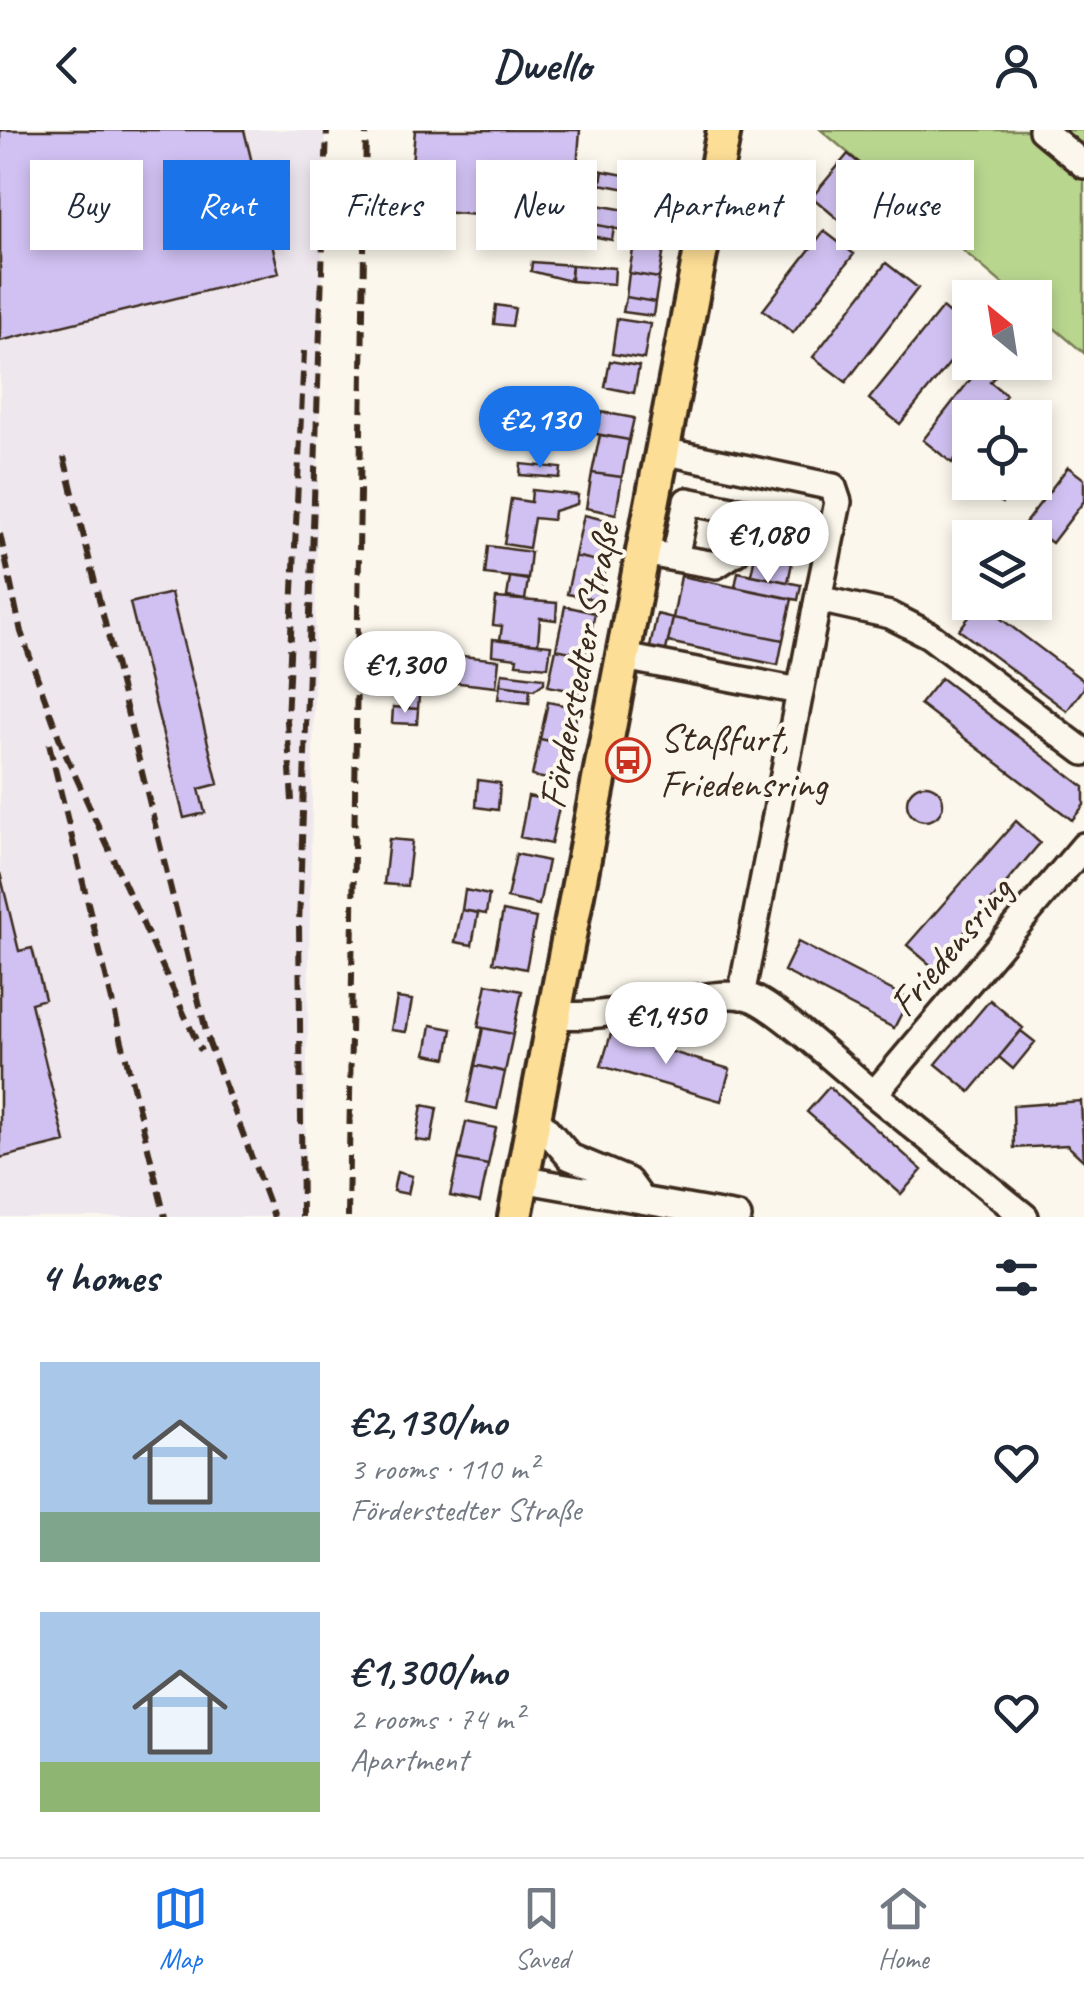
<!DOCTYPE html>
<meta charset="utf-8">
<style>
body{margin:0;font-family:Caveat,sans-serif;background:#f6f6f7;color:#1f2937;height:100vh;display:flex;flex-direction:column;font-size:38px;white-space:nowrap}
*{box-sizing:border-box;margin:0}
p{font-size:32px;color:#747a83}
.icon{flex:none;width:55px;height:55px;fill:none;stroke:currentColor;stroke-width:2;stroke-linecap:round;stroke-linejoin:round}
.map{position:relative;height:1087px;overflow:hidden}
.side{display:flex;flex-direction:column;background:#fff;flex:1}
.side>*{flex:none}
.top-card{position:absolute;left:30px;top:30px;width:1025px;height:90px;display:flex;gap:20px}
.needle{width:65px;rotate:330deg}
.tools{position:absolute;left:952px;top:150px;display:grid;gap:20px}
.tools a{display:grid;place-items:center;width:100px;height:100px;border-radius:0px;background:#fff;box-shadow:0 5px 15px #0003;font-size:50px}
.price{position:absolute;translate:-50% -85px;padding:0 22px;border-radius:35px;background:#fff;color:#222;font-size:32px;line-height:65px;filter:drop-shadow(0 2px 5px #0008)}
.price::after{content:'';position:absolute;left:50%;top:60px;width:30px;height:22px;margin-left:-15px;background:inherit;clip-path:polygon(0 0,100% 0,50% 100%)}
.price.current{background:#1a73e8;color:#fff}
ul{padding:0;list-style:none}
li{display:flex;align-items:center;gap:30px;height:250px;padding:0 40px}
li span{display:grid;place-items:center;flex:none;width:280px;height:200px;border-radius:0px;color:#555}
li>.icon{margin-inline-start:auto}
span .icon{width:120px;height:120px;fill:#fffc;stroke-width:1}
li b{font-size:42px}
h2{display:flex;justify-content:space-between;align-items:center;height:120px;padding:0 40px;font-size:42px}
.tag{padding:0 35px;border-radius:0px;background:#fff;box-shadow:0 5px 15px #0003;font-size:35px;line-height:90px}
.tag.current{background:#1a73e8;color:#fff}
header{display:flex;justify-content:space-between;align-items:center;height:130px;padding:0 40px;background:#fff;font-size:45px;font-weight:800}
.menu{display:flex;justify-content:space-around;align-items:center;height:140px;border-top:2px solid #e0e1e3;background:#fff;font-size:28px;color:#747a83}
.menu a{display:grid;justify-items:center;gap:5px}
.menu .current{color:#1a73e8}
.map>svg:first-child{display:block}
</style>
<header><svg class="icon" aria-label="back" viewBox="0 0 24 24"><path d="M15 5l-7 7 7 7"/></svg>Dwello<svg class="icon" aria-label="person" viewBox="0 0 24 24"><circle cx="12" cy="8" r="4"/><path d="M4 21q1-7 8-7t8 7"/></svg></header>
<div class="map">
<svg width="1084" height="1087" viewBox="0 0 1084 1087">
<rect width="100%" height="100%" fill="#fbf7ec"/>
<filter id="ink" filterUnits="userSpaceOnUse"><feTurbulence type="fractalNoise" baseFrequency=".01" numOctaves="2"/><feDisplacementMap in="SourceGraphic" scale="20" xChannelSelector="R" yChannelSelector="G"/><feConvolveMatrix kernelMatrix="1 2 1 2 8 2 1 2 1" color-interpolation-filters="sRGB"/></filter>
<g filter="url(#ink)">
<path fill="#eee7ee" d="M0,0H325L304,1087H0Z"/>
<path fill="#b9d68f" stroke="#7a8056" stroke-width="2.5" d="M821,0H1084V223L1035,182V168L1018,167Z"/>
<path fill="#d0c1f2" stroke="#3b2a1e" stroke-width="2.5" d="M0,0H244L279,143L0,211Z
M415,0H580L577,38L481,30L476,85L408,79Z
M848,24L882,52L846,96L812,67Z
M578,36L603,41L593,94L568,90Z
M603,41L635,47L632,60L600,54Z
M645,48L678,54L670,93L637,86Z
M597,75L626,80L622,100L593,94Z
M574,91L614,98L612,110L571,102Z
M824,101L854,124L793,203L763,180Z
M636,103L666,108L659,148L629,143Z
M532,132L572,135L570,151L531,141Z
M886,133L918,158L846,252L813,227Z
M572,135L615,138L614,154L571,151Z
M629,143L659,148L655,172L626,167Z
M626,167L655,172L653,186L623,182Z
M496,175L515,178L512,196L494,194Z
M942,178L970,201V208L900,294L869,269Z
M617,189L650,194L644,229L612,224Z
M610,231L639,236L634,263L605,257Z
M984,232L1003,237L990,252L1006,265L988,288H970V310L952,333L923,310Z
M601,282L634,288L629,310L596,304Z
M539,297L575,300L573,316L537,313Z
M600,305L629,310L622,347L592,343Z
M521,334L561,338L560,348L520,345Z
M1068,337L1084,349V371L1052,413L1025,393Z
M592,343L622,347L616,384L586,378Z
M976,352H1018L1002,373Z
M532,360L578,365L577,374L554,381L553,390L534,388L529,418L504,414L511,369L531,372Z
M584,385L614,392L606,433L575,426Z
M761,396L798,404L788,452L751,445Z
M488,416L531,422L528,449L485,444Z
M575,426L606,433L598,470L567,464Z
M738,442L801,455L798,470L735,457Z
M681,446L792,469L783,510L673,488Z
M510,447L528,450L525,470L507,467Z
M171,463L218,654L199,659L205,683L184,688L130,473Z
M496,468L557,473L556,490L540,488L538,514L500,510L502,496L493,495Z
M980,473L1084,551V558L1067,581L959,500Z
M565,476L595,483L586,525L556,519Z
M657,484L673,488L665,525L649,522Z
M673,488L783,510L778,535L668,512Z
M493,509L551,515L548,537L516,534L517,528L492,525Z
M556,519L586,525L579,562L548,556Z
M453,525L499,530L496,557L450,552Z
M502,543L544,548V553L534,560L500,555Z
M941,548L1084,657V675L1072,690L920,574Z
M406,551L420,552L418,579L403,578Z
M500,555L530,559L529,573L498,569Z
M548,572L578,578L570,615L540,609Z
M393,577L418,579L417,594L392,593Z
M540,609L570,615L562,652L532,646Z
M478,650L500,653L498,680L476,677Z
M907 673a18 18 0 1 1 36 0a18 18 0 1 1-36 0Z
M528,666L560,673L551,714L520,707Z
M1016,691L1040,713L934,838L907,815Z
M389,709L412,711L407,756L384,754Z
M516,724L548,731L539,775L507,768Z
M0,743L19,821L32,818L45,869L31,873L65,1012L0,1028Z
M465,760L489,765L486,784L462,780Z
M462,780L478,783L472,815L455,812Z
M503,781L536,788L526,839L493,832Z
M798,812L909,869L894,898L784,841Z
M487,854L522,861L513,904L478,897Z
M397,868L412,870L406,902L391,900Z
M990,870L1023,898L970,962L936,934Z
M431,895L452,899L447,928L426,924Z
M483,898L513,904L505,942L475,935Z
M1021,901L1035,912L1013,939L999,927Z
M611,904L730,939L721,971L601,936Z
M475,935L505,942L497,979L467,972Z
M829,957L922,1040L901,1064L807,982Z
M1081,971L1084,1031L1067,1015L1014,1018L1013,976Z
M422,975L437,978L431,1012L416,1010Z
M466,992L496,998L488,1035L458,1029Z
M458,1029L488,1035L480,1072L450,1066Z
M397,1042L412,1046L408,1064L393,1061Z"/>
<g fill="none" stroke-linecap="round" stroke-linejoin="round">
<g stroke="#3b2a1e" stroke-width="32">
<path id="minor" d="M1042,0L1084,35
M663,321L833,357L838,372L818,469L890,485L929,505L1084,622
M644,422L675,428L687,371L833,400
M675,428L716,435L736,422L745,382
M624,527L799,561
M741,866L818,469
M553,884C604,894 719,854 752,868C779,879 847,942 874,964
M532,983L570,1027L628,1051L642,1070
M521,1049L738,1087
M1025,1087L874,964L1084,716"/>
</g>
<g stroke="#3b2a1e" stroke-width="40">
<path id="major" d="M515,1087L724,0"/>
</g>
<use href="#minor" stroke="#fbf7ec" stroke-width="25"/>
<use href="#major" stroke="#fdde96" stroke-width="32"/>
<path stroke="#3b2a1e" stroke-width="6" stroke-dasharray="15 8" stroke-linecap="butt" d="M64,327L209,913L274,1087
M0,404L21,502L64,621L201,921
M49,614L165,1087
M292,671L287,591L304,221
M302,1087L299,795L327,0
M348,1087L366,0"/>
</g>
</g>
<defs>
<g id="bus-ring" transform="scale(2.25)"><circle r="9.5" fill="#fbf7ec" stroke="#c8321e" stroke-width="1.5"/><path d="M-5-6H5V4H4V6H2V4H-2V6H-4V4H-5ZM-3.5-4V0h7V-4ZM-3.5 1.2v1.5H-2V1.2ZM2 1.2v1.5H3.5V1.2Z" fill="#c8321e"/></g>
</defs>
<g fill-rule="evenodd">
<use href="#bus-ring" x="628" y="630"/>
</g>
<g text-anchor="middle" stroke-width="8" stroke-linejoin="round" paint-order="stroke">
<g font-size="40" fill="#3b2a1e" stroke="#fbf7ec">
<text transform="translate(578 536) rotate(-79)" y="14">Förderstedter Straße</text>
<text transform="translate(950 816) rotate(-50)" y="14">Friedensring</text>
</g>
<g font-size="40" fill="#3b2a1e" stroke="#fbf7ec" text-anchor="start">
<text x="660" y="621">Staßfurt,<tspan x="660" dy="46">Friedensring</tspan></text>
</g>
</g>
</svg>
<div class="tools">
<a><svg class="needle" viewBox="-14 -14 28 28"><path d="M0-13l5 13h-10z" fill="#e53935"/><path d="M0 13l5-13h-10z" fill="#747a83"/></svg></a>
<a><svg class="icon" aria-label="locate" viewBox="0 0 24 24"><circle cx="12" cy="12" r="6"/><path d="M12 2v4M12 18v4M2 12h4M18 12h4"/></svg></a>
<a><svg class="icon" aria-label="layers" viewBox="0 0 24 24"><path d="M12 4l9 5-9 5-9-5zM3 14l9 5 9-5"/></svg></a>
</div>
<b class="price current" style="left:540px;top:341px">€2,130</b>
<b class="price" style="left:768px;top:456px">€1,080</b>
<b class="price" style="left:405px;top:586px">€1,300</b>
<b class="price" style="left:666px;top:937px">€1,450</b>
<div class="top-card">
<a class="tag">Buy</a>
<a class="tag current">Rent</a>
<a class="tag">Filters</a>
<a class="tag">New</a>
<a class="tag">Apartment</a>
<a class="tag">House</a>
</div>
</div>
<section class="side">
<h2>4 homes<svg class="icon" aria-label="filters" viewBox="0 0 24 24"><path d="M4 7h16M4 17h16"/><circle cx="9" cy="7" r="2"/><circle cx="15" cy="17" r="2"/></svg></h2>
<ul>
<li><span style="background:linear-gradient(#a9c7e8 75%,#7fa58c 0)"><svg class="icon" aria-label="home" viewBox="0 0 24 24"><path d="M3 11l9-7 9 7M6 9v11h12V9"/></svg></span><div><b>€2,130/mo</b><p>3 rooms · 110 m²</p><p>Förderstedter Straße</p></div><svg class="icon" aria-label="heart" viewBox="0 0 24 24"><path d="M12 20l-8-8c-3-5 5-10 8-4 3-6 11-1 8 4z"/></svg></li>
<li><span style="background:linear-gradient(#a9c7e8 75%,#8fb573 0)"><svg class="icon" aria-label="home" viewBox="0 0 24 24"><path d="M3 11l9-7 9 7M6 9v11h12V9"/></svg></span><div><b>€1,300/mo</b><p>2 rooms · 74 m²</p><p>Apartment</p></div><svg class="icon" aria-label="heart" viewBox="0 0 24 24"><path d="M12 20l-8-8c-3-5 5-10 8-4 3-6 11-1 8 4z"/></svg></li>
</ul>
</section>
<nav class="menu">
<a class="current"><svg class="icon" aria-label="map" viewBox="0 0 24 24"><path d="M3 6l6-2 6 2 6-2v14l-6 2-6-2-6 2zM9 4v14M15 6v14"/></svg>Map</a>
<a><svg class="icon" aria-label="saved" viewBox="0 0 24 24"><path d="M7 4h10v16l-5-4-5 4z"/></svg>Saved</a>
<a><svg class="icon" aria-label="home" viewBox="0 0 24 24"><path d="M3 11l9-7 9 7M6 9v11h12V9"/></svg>Home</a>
</nav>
